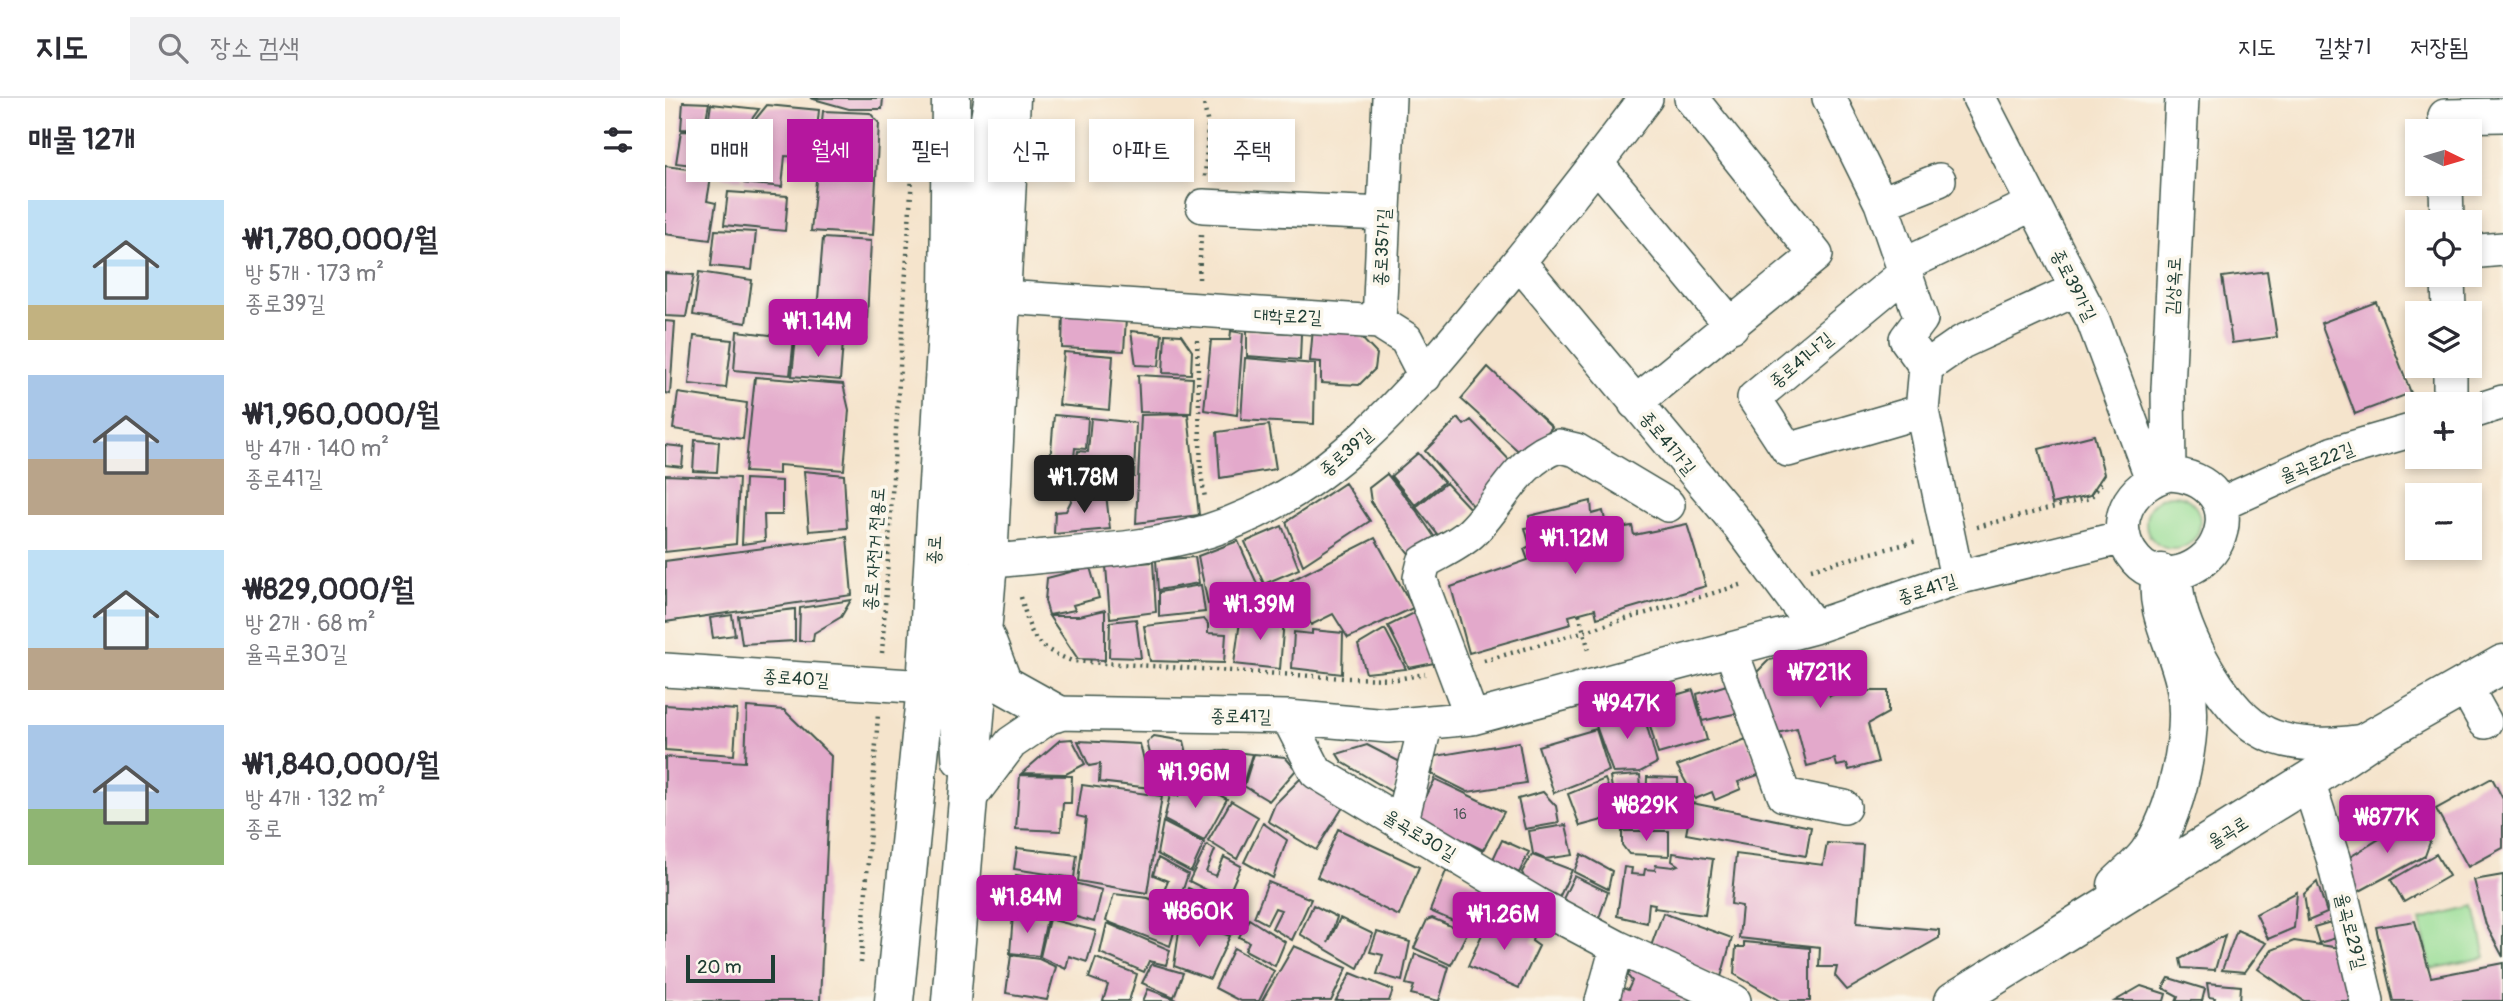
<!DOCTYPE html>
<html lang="ko">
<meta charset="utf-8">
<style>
body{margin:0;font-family:Pangolin,"Poor Story",sans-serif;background:#f2f2f3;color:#2b2b33;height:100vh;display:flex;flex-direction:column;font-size:26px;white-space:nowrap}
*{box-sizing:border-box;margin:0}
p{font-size:23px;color:#7c7c81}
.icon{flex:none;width:38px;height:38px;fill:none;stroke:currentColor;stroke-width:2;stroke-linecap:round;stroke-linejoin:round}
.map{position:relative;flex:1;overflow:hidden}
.panel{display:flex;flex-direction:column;background:#fff;width:665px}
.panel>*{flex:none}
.guide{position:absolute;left:21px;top:21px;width:665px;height:63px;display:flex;gap:14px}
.needle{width:46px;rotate:95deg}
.fabs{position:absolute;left:1740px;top:21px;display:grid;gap:14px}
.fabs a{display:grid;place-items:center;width:77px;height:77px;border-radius:0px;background:#fff;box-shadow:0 4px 10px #0003;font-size:35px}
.scale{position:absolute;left:21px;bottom:18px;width:89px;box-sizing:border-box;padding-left:7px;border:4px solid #1f3d34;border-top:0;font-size:19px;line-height:24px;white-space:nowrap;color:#1f3d34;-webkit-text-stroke:5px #fbf7ec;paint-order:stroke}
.price{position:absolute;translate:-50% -60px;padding:0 16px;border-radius:7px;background:#b5179e;color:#fff;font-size:23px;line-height:46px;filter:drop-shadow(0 2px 4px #0008)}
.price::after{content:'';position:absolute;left:50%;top:42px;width:21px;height:16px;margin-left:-10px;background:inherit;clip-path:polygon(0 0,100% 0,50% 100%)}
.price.current{background:#222;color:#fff}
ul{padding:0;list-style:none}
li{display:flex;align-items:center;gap:21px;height:175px;padding:0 28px}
li span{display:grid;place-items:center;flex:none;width:196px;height:140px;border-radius:0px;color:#555}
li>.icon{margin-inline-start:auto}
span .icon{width:84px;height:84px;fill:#fffc;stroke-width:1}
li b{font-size:30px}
h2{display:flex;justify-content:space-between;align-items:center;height:84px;padding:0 28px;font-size:30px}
.chip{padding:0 24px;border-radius:0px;background:#fff;box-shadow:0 4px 10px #0003;font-size:24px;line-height:63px}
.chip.current{background:#b5179e;color:#fff}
header{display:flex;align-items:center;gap:42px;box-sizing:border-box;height:98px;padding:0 35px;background:#fff;border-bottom:2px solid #e1e1e2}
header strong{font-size:33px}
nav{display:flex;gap:38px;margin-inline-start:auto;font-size:24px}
.search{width:490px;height:63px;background:#f2f2f3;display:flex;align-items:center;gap:18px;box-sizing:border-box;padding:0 24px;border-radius:0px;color:#7c7c81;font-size:26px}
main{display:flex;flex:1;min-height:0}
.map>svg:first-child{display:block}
</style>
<header>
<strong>지도</strong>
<div class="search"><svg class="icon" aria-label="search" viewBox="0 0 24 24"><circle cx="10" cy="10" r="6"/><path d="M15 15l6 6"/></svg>장소 검색</div>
<nav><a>지도</a><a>길찾기</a><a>저장됨</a></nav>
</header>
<main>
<section class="panel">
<h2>매물 12개<svg class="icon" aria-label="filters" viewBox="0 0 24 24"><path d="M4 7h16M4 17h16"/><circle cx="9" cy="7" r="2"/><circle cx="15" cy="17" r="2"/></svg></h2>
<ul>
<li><span style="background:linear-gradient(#bfe0f5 75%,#c2b280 0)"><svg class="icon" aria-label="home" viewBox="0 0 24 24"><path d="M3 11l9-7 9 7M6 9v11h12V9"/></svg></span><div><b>₩1,780,000/월</b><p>방 5개 · 173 m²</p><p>종로39길</p></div></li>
<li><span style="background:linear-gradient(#a9c7e8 60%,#b9a48a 0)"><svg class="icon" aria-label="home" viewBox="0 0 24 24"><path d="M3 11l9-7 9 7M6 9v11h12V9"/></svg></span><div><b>₩1,960,000/월</b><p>방 4개 · 140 m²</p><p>종로41길</p></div></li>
<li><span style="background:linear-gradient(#bfe0f5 70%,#b9a48a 0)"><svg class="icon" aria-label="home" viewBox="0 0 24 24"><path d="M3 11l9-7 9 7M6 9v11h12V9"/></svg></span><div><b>₩829,000/월</b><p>방 2개 · 68 m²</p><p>율곡로30길</p></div></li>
<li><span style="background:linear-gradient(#a9c7e8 60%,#8fb573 0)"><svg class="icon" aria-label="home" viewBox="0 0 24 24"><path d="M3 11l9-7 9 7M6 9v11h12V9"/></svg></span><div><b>₩1,840,000/월</b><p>방 4개 · 132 m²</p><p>종로</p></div></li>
</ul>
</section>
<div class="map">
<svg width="1838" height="903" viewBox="0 0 1838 903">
<rect width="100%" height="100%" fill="#fbf7ec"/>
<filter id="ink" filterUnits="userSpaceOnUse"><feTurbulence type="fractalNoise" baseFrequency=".0143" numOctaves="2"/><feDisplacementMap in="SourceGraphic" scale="14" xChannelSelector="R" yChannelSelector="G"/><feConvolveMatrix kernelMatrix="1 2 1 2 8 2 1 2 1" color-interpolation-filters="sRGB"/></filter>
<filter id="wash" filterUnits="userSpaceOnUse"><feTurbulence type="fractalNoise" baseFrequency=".00686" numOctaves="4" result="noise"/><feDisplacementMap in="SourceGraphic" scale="28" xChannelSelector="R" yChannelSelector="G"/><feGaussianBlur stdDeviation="1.57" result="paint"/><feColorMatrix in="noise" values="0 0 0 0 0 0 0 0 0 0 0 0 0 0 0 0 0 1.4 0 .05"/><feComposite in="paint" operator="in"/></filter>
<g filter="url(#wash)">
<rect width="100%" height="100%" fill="#f5e4cc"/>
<path fill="#98dd95" stroke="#5c8d64" stroke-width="2" d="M1481 424a27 27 0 1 1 54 0a27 27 0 1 1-54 0Z
M1810,809L1821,859L1766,871L1755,822Z"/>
<g id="blocks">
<path fill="#e3a9cb" d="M145,0H218L217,11H184Z
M18,4L44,5L39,32L16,31Z
M46,6L94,11L82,28L79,49L40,45Z
M102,7L154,12L149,60L120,58L117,89L79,85L85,28Z
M158,13L205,15L214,25L208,137L146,133Z
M16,33L37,34L39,45L35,68L11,65Z
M40,47L79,52L77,82L56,79L55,71L37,68Z
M0,68L47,74L42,103L51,105L45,142L0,136Z
M63,94L123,98L120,133L59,127Z
M50,132L91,134L87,172L46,168Z
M158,140L206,143L201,240L150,237Z
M1602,173L1612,239L1567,245L1557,179Z
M34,174L87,182L81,225L28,217Z
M0,175L29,177L21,219L0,218Z
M1711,204L1746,295L1690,316L1656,225Z
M398,214L461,220L459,253L397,250Z
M0,223L10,224L5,296L0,295Z
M648,231L689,232L712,256L710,271L694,287L656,285V264L645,263Z
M582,232L636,236L635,262L582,258Z
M72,233L129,240L125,277L69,272Z
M466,233L497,236L494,268L471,267Z
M566,233L578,235L572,317L539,312L546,242H565Z
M500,236L516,237L527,253L526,276L498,275Z
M29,238L67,242L61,290L24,286Z
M131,240L178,244L175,282L127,278Z
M399,254L448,258L444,312L394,307Z
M580,260L650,266L649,326L576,322Z
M823,269L887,329L861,360L796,301Z
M473,277L528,280L526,315L475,314Z
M90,279L178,286L184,312L179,372L114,367V376L80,374Z
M13,295L82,305L78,341L8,331Z
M523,316L534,417L471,425L476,317Z
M389,317L423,320L421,351L410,350L408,368L385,366Z
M426,320L471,325L469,379L410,374L413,353L423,354Z
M793,320L799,327L806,322L852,370L809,409L760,353Z
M604,327L611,371L555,380L552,334Z
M1429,337L1439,376L1425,397L1387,406L1374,351Z
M30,342L54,344L52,374L28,373Z
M0,347L19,349L17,369L0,367Z
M753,355L779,384L750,407L726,378Z
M139,373L179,377L182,430L144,433Z
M722,376L751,412L775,447L746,458L724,430L706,404L704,390Z
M0,377L74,380L71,446L0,454Z
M80,381L117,383V417H99L100,443L77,446Z
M680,385L705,423L638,467L621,424Z
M781,385L807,413L776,441L751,409Z
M441,396L445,431L389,436L390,414L401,413L409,397Z
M926,403L927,416L938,413L942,432L967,428L969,437L1022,426L1041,488L932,520L930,511L904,518L906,526L804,555L786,489L863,462L859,451L865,448L860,430L866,429L864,418Z
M617,428L634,471L599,486L580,444Z
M182,439L187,497L0,524V463Z
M710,440L748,510L683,540L668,516L646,527L625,483Z
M573,443L594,490L566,501L543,506L533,458Z
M530,459L534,485L493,492L491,462Z
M488,464L491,514L445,520L441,468Z
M425,469L434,500L408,507L410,512L384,517L380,503L382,480Z
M536,487L540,514L494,519V494Z
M186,502L176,519L149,535L148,543H134L135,510Z
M130,511V543L77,546L73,518Z
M440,512V562L413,561L384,518H414Z
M753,513L779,563L744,570L723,528Z
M576,516L619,521L615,571L569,566Z
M67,517L70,537L48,540L45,520Z
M471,521L476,560L444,559L445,524Z
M539,521L543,526V535L561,536L559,565L485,563L479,528Z
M720,531L741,571L701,575L693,547Z
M647,532L678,535L677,576L627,570L629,534L647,536Z
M1160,552L1165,578L1160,584L1165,598L1196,585L1199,593H1223V615L1203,626L1213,664L1184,672L1182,666L1172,668L1170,661L1142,668L1132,630L1105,637L1090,576L1104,562Z
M1065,586L1073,615L1037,623L1032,596Z
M1028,592L1042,642L993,656L979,606Z
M976,606L992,665L975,674L948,675L929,622Z
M0,607L72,612L69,657L0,652Z
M82,609L119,612L166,658L155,903H0V659L80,664Z
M931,631L944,673L889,695L873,648Z
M489,638L519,643L527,677L506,692L494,691L482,644Z
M407,641L420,666L401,676L357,675L395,642Z
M1081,641L1096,676L1073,684L1076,691L1050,702L1047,694L1030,701L1012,668Z
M413,643L475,646L486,690L434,684L435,666L424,668Z
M854,644L861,685L803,694L767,676L771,658Z
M702,647L743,668L727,694L677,664L672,656Z
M553,652L587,656L578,686L555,674L542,656Z
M589,656L620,659L631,672L604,703L579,688Z
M641,675L682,703L651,752L603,723L610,706Z
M355,677L407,678L406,705H398L396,733L351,731Z
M975,677L978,714L947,719L941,691L947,690L945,679Z
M982,679L1013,680V720L981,718Z
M1827,680L1838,701V750L1803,769L1771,711Z
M770,681L839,714L818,752L751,719Z
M940,681L943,689L938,691L945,720L915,728L903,696Z
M529,683L562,701L539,743L499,722L505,697L513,698Z
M417,687L497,698L482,795L413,783L421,720L412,718Z
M878,694L891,708L894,725L860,731L853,701Z
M566,703L593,719L572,761L543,743Z
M1027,705L1146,729L1141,758L1021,736Z
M1750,719L1765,744L1760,758L1691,795L1677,764Z
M498,724L539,745L526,774L492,756Z
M598,725L622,742L608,780L579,764Z
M901,727L908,757L880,761L868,756L864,733Z
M673,731L754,769L734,818L652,779Z
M957,733H1004V758L964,756L957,747Z
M837,742L864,754L854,775L828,761Z
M1162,745L1198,747L1192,825L1274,832V840L1182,892L1170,878L1172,869H1154L1155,849L1074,840L1077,808L1066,806L1071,756L1158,767Z
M542,747L550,752L541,774L551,778L559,759L576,768L561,802L524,783Z
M352,750L412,757L409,780L349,771Z
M1008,755L1048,761L1040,817L989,810L990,806L984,805L982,825L952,818L959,769L967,770L966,776L979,777L980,771L990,772L991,767L1008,769L1013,767L1007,763Z
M916,756L947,773L943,791L909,774Z
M1771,756L1784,778L1739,804L1726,782Z
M867,757L907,772L893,802L861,784L857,774Z
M493,760L523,776L513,807L496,800L503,783L488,777Z
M781,773L821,790L802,829L765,813Z
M351,777L409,785L437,792L429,824L384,811L347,806Z
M1838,777V859L1821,827L1809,782Z
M909,778L943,794L934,820L897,803Z
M603,784L646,801L627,842L607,830L616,812L610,810L602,826L589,819Z
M1652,784L1662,815L1643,823L1639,796Z
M523,790L541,798L530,822L517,818L519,811L515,808Z
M1632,794L1629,830L1603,841L1591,816Z
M449,796L483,800L515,813L505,848L441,823Z
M543,799L578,815L567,836L532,823Z
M648,807L672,819L663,845L675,820L708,836L693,870L635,836Z
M998,815L1067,840L1056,879L985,851Z
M826,816L869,836L867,843L874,848L854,890L803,868Z
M348,817L382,821L374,858L345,855Z
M516,820L565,838L545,881L509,868Z
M767,820L802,835L786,867L749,850L762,822Z
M384,821L431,833L422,864L404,858L401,871L375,859Z
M584,821L620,844L610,868L580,852L584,844L574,839Z
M1750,823L1766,879L1838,865V903H1728L1711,829Z
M1666,824L1671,840L1654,845L1649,829Z
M442,825L505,852L501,867L484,863L479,874L435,855Z
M1572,832L1601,845L1580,874L1557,872Z
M712,834L745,844L737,883L712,876L718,857L705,854Z
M1560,837L1550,872L1517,870L1515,861Z
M1629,843L1675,850L1688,903H1639L1593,871L1607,852Z
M1079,844L1145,850V903H1116L1069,876L1071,849H1079Z
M629,848L682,870L666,903H597Z
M569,850L609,873L594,903H575L550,890Z
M750,856L784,869L774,903L746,896L749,888L741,886Z
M346,857L374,861L391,869L382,902L341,895Z
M431,860L472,876L464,903H438L443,887L424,880Z
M969,862L1034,893L1029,903H959L953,900L958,890L963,892L967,883L963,878Z
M487,866L518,875L509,899L477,885Z
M686,875L728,892L724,903H671Z
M1504,880L1540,891L1537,903H1511L1513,898L1498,890Z
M1542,885L1576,888L1575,903H1549L1550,900L1544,899Z
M1476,888L1501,896L1499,903H1450Z
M483,891L515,903H478Z"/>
</g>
</g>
<g filter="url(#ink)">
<use href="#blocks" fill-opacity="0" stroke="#3f564b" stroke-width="2"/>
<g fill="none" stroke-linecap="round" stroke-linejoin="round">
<g stroke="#3f564b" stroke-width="36">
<path id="minor" d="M724,0L714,224L741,241L760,278
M1164,0L1216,105L1256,221L1241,241L1261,269
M1314,0L1428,222L1487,381
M1780,18L1838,17
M932,66L1067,228
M1781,86L1782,124
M1216,105L1274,82
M538,108L719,116
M1804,154L1838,151
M854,164L1075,429L1149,529
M1237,168L1368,106
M1240,175L1089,300L1123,352L1257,313
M1783,177L1784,215
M339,199L714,224
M1785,268V306
M970,305L1151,157L1026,0
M1804,315L1838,304
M1504,376L1503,291L1517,0
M1504,376C1543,378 1569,406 1552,444C1539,473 1494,489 1471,462C1441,427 1465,386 1504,376Z
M1556,406L1669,355L1752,331
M323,464C394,455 475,454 543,433C665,395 746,295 824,200C878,135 930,68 981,0
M1292,480L1257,313L1261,269L1297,244L1412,191
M1512,493C1516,534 1557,607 1593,631C1622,650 1671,648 1704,642
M1066,552L1119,697L1179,709
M0,572L261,589
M1800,588L1820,624
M623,619L651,674L873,807L952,849L1069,903
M807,620L760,495L755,480L759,464C774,455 793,447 806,435C835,408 852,361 894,348L911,352L1003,407
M294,662L286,525L313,76L326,0
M1643,683L1668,760L1702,903
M304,701L346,645L390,615L623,619L723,628L807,620L1149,529L1292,480L1459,439
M736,726L761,625
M937,903L952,849"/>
</g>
<g stroke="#3f564b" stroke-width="41">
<path id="major" d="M320,539L338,586L390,615
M1452,787C1462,777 1475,767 1483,756C1511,717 1529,638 1521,590C1515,552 1488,515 1496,475
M229,903L261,589L284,198L286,0
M286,903L323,464L346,0
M1289,903L1643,683L1704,642L1838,566"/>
</g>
<path stroke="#3f564b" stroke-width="4.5" stroke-dasharray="2 5" stroke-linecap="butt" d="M538,0L543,28L540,79
M534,181L536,137
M532,242L536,376L540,400
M1312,429L1425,400L1436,386
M1146,471L1252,443
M356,499C367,539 366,547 407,563L679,580L732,581L760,576
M914,516L925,556
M1171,552L1181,591
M217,555L249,46
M819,563L1079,486
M196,865L213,616"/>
<use href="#minor" stroke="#fff" stroke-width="33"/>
<use href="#major" stroke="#fff" stroke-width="38"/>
</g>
</g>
<g text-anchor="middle" stroke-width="7" stroke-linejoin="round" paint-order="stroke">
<g font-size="14" fill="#50585a">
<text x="795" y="721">16</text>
</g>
<g font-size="18" fill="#1f3d34" stroke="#fbf7ec">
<text transform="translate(717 149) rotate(-87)" y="6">종로35가길</text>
<text transform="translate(1409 187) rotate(63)" y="6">종로39가길</text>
<text transform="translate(1508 188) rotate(-87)" y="6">김상옥로</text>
<text transform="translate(623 218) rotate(2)" y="6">대학로2길</text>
<text transform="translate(1136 262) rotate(-40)" y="6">종로41나길</text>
<text transform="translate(1003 345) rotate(50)" y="6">종로41가길</text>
<text transform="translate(681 354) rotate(-41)" y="6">종로39길</text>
<text transform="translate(1652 364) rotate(-22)" y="6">율곡로22길</text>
<text transform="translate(209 451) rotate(-86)" y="6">종로 자전거 전용로</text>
<text transform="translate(269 452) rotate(-87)" y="6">종로</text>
<text transform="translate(1262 491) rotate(-18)" y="6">종로41길</text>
<text transform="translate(131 580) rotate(4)" y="6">종로40길</text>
<text transform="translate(576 618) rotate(1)" y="6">종로41길</text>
<text transform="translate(1563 734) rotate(-32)" y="6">율곡로</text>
<text transform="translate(755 737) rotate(31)" y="6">율곡로30길</text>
<text transform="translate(1686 833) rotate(76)" y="6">율곡로29길</text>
</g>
</g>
</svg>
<div class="fabs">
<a><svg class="needle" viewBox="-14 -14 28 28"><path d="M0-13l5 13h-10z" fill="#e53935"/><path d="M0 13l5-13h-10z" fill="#7c7c81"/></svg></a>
<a><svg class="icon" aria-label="locate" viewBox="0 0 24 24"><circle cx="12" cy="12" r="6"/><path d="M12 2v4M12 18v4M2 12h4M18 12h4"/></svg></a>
<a><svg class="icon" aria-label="layers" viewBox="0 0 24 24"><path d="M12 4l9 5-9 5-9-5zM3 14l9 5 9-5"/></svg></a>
<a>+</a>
<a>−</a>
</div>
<div class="scale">20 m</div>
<b class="price" style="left:153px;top:261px">₩1.14M</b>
<b class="price current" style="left:419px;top:417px">₩1.78M</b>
<b class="price" style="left:910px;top:478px">₩1.12M</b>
<b class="price" style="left:595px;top:544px">₩1.39M</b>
<b class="price" style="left:1155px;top:612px">₩721K</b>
<b class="price" style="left:962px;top:643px">₩947K</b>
<b class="price" style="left:530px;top:712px">₩1.96M</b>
<b class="price" style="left:981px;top:745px">₩829K</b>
<b class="price" style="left:1722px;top:757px">₩877K</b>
<b class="price" style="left:362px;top:837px">₩1.84M</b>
<b class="price" style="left:534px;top:851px">₩860K</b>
<b class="price" style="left:839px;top:854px">₩1.26M</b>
<div class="guide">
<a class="chip">매매</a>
<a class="chip current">월세</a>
<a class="chip">필터</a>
<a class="chip">신규</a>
<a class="chip">아파트</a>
<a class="chip">주택</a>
</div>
</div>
</main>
